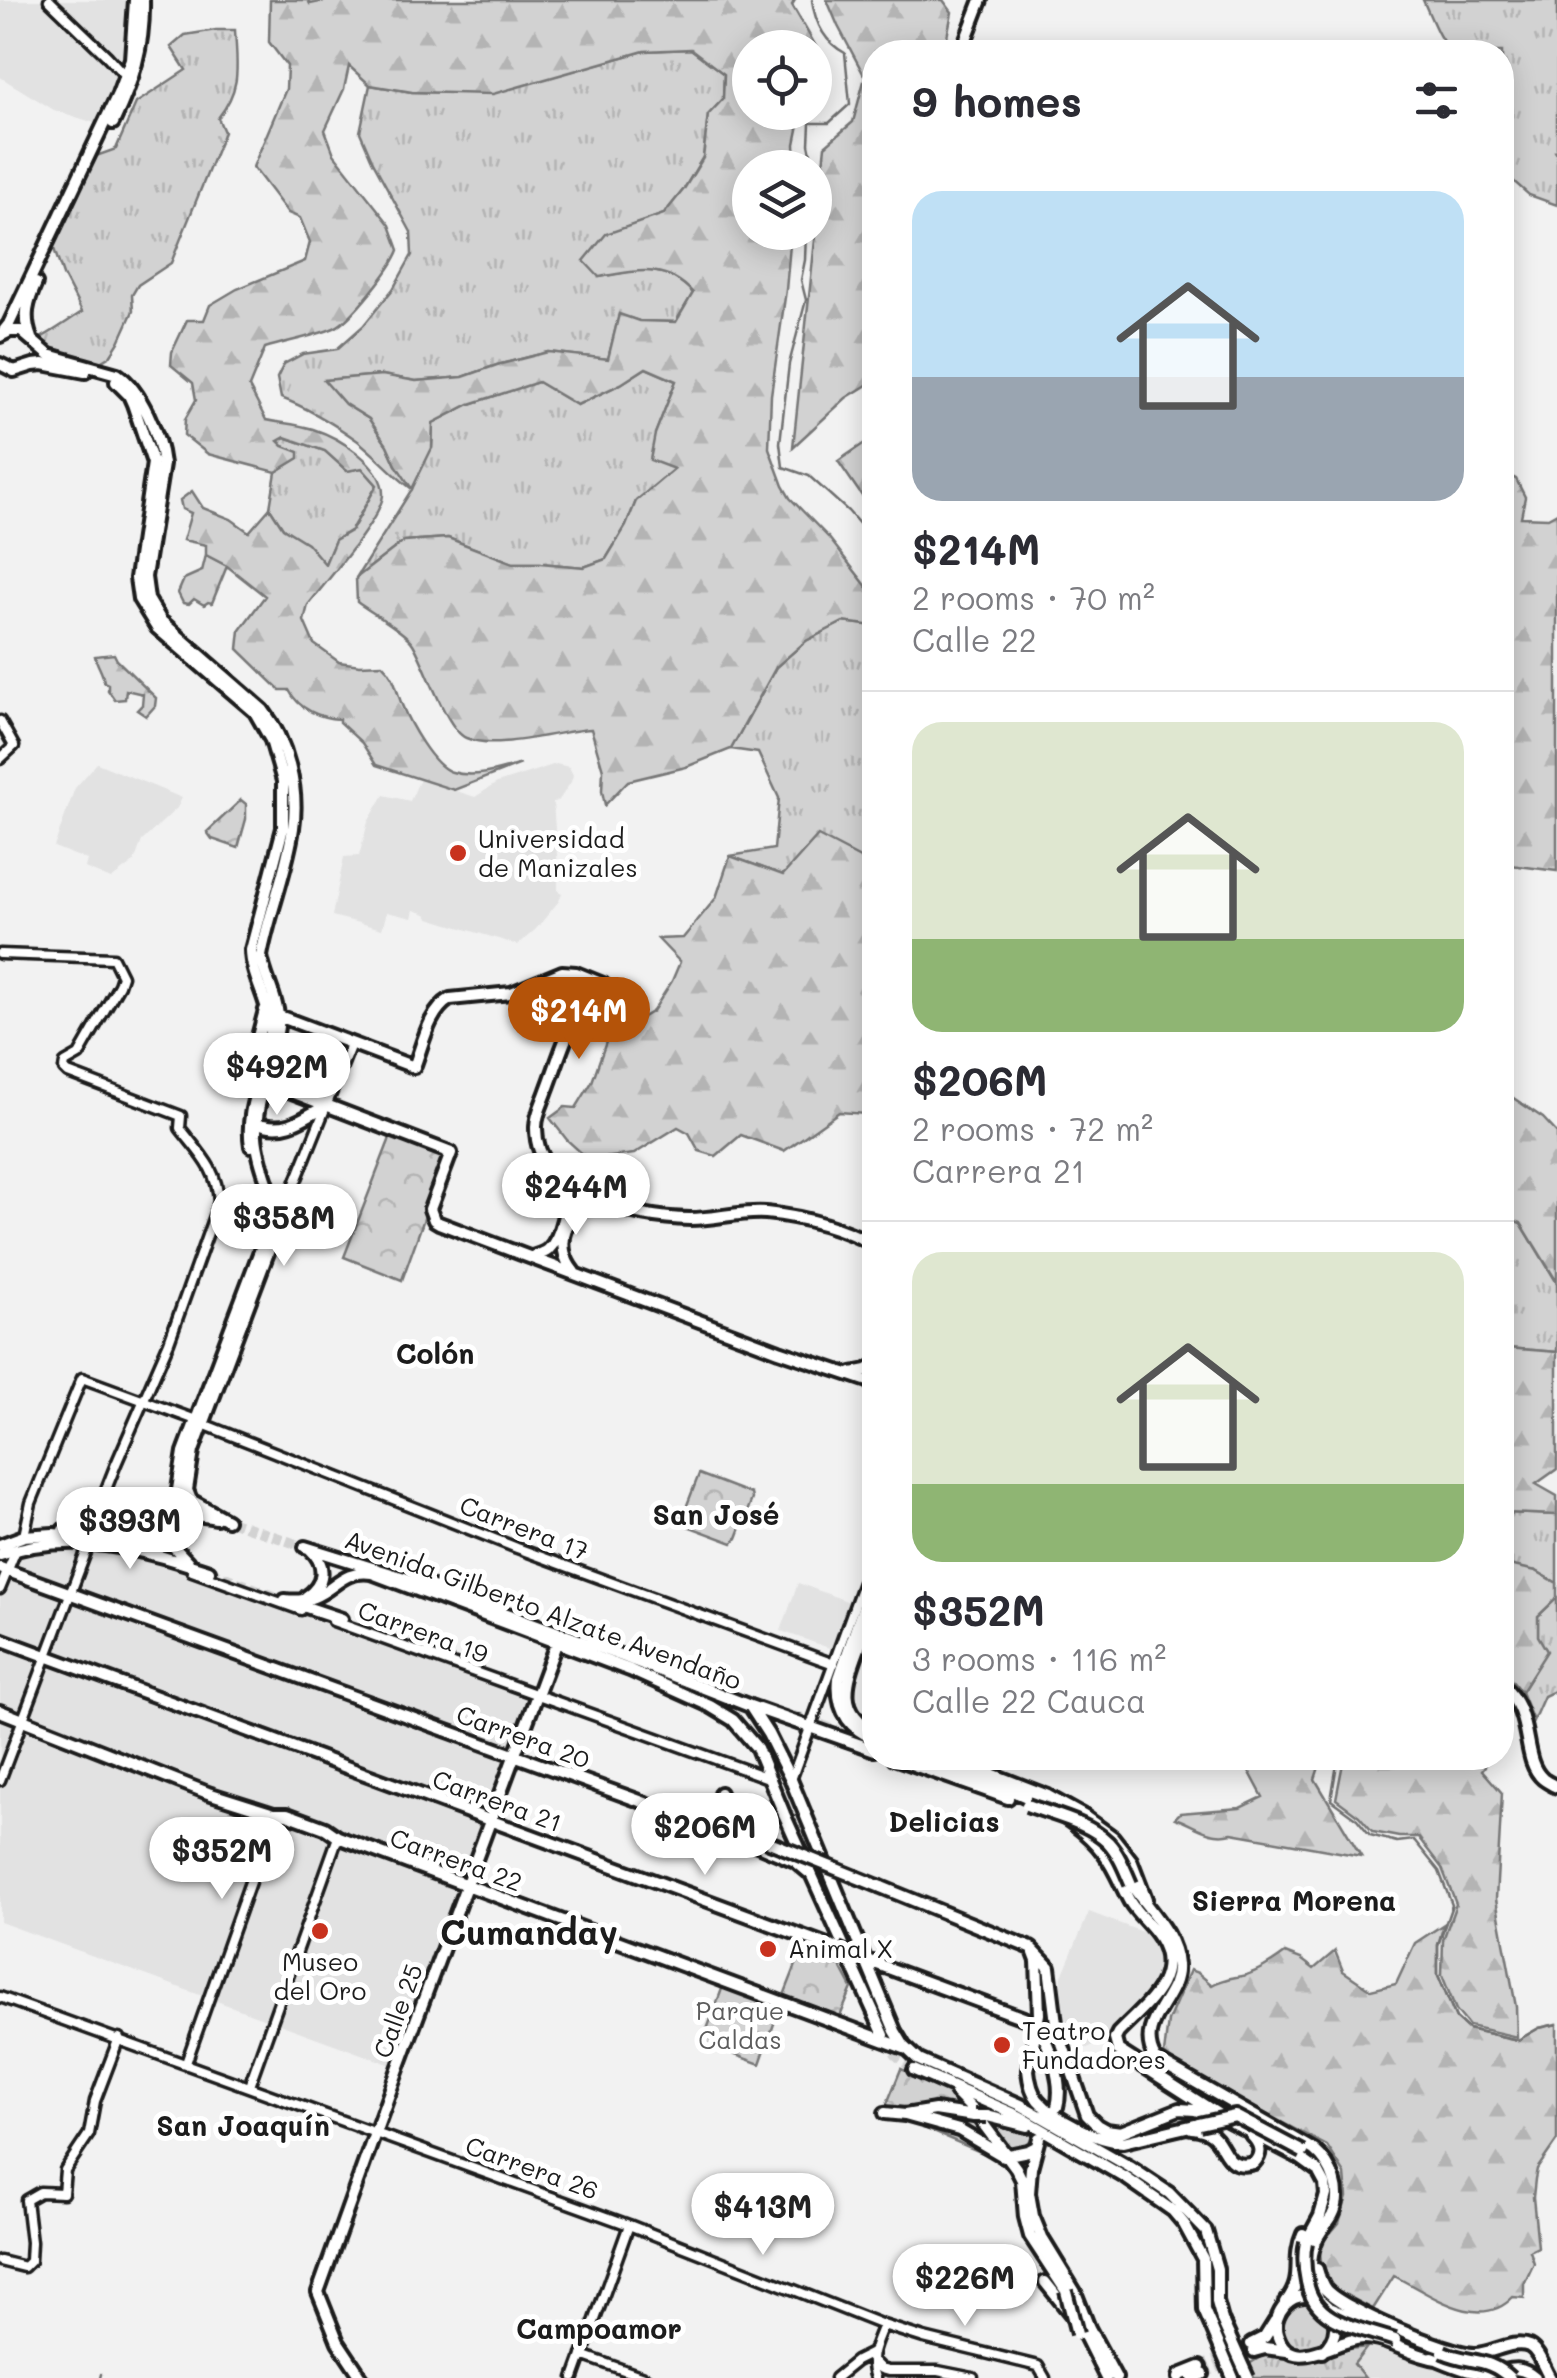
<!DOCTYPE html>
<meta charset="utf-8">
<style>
body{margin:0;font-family:Mali,sans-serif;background:#f2f2f3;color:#2b2b33;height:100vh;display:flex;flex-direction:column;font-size:38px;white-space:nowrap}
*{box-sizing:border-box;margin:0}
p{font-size:32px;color:#7c7c81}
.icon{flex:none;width:55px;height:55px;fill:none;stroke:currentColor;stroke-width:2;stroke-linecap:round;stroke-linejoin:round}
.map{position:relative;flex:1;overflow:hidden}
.drawer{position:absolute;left:862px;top:40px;width:652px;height:1730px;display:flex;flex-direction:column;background:#fff;border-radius:40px;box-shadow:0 5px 25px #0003}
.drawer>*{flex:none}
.tools{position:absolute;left:732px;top:30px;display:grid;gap:20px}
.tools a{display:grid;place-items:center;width:100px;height:100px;border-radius:50%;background:#fff;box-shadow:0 5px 25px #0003;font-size:50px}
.price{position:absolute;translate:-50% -85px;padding:0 22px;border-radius:35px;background:#fff;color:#222;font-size:32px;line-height:65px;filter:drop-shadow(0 2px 5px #0008)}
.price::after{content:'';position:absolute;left:50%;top:60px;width:30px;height:22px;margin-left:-15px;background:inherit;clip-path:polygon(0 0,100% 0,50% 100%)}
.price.on{background:#b45309;color:#fff}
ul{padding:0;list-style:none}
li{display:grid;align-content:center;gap:20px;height:530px;padding:0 50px}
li+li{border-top:2px solid #e1e1e2}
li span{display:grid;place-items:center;height:310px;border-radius:30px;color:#555}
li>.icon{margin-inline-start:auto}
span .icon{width:180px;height:180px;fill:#fffc;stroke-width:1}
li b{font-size:42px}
h2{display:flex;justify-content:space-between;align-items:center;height:120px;padding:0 50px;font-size:42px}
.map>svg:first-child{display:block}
</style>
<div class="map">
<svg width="1557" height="2378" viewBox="0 0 1557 2378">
<defs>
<pattern id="grass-tufts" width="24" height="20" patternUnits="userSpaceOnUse" patternTransform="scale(2.5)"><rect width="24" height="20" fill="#d2d2d2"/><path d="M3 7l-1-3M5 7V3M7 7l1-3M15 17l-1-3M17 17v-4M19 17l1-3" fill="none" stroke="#b4b4b4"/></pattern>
<pattern id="forest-firs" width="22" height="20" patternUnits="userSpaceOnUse" patternTransform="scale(2.5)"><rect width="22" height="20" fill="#d2d2d2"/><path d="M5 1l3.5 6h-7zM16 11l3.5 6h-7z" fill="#b4b4b4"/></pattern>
<pattern id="park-crowns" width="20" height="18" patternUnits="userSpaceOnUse" patternTransform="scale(2.5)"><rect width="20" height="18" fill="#d2d2d2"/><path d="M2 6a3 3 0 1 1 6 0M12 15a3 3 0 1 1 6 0" fill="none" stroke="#b4b4b4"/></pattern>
</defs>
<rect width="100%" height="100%" fill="#f2f2f2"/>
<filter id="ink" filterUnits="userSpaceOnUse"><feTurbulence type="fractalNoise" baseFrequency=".01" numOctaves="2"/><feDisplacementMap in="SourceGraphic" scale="20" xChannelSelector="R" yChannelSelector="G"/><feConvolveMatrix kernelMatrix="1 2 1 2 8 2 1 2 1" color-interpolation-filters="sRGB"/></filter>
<g filter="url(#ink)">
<path fill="#e2e2e2" d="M0,0H43L74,29L46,0H129L125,70L104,126L54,110L0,77Z
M97,763L182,798L177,808L142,841L134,862L111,879L85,868L87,860L54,847L75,788Z
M556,764L569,767L573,775L571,782L559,800L553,802L558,869V891L562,893L559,901L536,929L518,945L429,918L426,914L414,910L412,918L387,912L382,929L332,916L344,857L359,856L368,822L384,795L410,801L420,779L475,797L497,783Z
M52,1546L152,1559L281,1608L532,1695L397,2067L0,1922V1596L17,1551Z
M798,1583L852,1603L835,1650L781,1631Z
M1089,1912L1150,1935L1158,1945L1162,1958L1163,1971L1155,1989L1108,2039L1087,2048L1073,2046L1060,1998L1062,1976Z
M1370,2345L1465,2374L1470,2378H1317L1311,2362L1349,2349Z"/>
<path fill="url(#grass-tufts)" stroke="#777" stroke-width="2.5" d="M1423,0H1557V148L1555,151L1557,154V205L1529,195L1503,172L1502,52C1441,52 1448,56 1423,0Z
M216,30H235C237,67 242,88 218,118L224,132L171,263L138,285L132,295L133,311L119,342L110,356L97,364L53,354L35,341C53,332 66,322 82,312L63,275L53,246L96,156L116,149L136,103L186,70L171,47L185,35Z
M691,49L724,74L723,99L708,115L703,157L684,189L664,214L606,235L599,277C637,270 664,262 693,293L676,322L639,321L619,315L608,359L548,352L497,365L463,377L416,381L382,375L325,380L345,404L369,419L387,445L396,465L432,448L433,423L470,404L538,382L577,405L621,384L646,368L676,381L655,434L675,468L636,501L626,526L606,559L584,567L540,563H513L448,538L404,541L356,578L412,489C393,475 377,456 358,441C334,424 309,408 281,398L277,378L284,364L303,354L337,349L363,326L393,289L412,255L411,232L372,160L360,132L370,85L412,92L493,93L644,51Z
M285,437L325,451L347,471L362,468L377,485L351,530L335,540L325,564L283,528L270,508L276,472L298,458V452L283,446L278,440Z
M206,555L227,566L212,603L208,602L204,605L194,599L189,604L183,603L178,593L184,579L202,571Z
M843,622L875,626V847L862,859L783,875L730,856L774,849L779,798L758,753L731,749L776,667L806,641Z
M1502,1216L1521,1223L1557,1283V1352L1506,1348L1503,1350Z
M1507,1513L1557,1515V1583L1536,1571L1509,1566Z
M1557,1598V1690L1544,1696L1533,1721L1521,1692L1546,1651L1538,1636V1616Z
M1282 2326a24 24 0 1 1 48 0a24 24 0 1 1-48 0Z
M1367,2347L1354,2364L1365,2378H1254L1249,2364L1264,2355H1282L1301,2362H1309L1349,2349Z"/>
<path fill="url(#forest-firs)" stroke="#777" stroke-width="2.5" d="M270,0H308L310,4L329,0H795L792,5L825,62L819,108L815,109V48H750V112L807,113L801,115L795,144L796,167L750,168V232L791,233L786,290L771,395L769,448L783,486L790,498L829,538L875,597V626L843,622L806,641L776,667L731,749L686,767L628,781L605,805L602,791L603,770L591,729C557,731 497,751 466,738C446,730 426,665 413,644C406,632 370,612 357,602L356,578L404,541L448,538L513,563H540L584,567L606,559L626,526L636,501L674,469L650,460L655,434L676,381L646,368L621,384L577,405L538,382L470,404L433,423L432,448L412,489L396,465L387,445L369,419L345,404L324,380L382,375L416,381L463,377L497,365L548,352L608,359L619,314L639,321L676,322L693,293C665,262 636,271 599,277L584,261L606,234L664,214L684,189L703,158L708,115L723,99L724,74L691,49L644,51L493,94L412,92L370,85L349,66L344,89L325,130L334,154L390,225L399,250C393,267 350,322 334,328C312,337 288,341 265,348L249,387L266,420C281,423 298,424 313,429C338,437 384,464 383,495C382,518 324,584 308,605L304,621L314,644L339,662L360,665L382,664C396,677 395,687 402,705C409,723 433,767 452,772C474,779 501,770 521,764L454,790L376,765L362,743L339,722V719C321,718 299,710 289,690H280L238,649L240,630L265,596L227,566L206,555V545L183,540L191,513L182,509L180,500L192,491L203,508L231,519L249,532L270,508L283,528L307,543L325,564L335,540L352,530L377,485L362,468L347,471L325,451L285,437L278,441L283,446L299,452V458L276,472L208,454L184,435L185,419L196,400L193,383L171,365L172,352L187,320H204L210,305L237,289L305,261L310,242L300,218L288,213L253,167L286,89L287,66L269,42Z
M827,0H943L952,12L944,52H875V380L846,398L793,447L825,146L853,122L865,77L838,26Z
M875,436V515L838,461Z
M1503,473L1516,479L1525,497L1521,517L1548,518L1557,513V871L1503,864Z
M114,654L117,660L156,698L155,706L146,716L137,710L142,705L143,694L126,690L125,699L115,700L108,690V684L104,682C103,672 97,666 95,656Z
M818,836L862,859L875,847V1085L872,1088L866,1114L839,1112L784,1151L741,1135L716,1156L699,1151L689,1133L678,1127L634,1154L589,1160L567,1140L550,1118L565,1107L576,1108L592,1082L607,1039L653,1011L672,981L680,962L658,939L683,938L716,898L730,856L783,875Z
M1503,1091L1543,1118L1557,1133V1282L1521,1223L1503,1216Z
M1506,1348L1557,1352V1469L1536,1484L1557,1496V1515L1507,1513L1509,1565L1536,1571L1557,1583V1598L1538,1616V1636L1547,1651L1521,1692L1502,1669V1350Z
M1226,1758H1322L1315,1779L1361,1856L1232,1833C1210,1839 1195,1825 1175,1818L1180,1813L1240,1808L1263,1797L1247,1767Z
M1344,1758H1491L1482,1770L1502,1793L1496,1899L1516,2007L1517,2037L1469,2026L1456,2010L1442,1975L1443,1940L1456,1904L1442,1868L1418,1837H1399L1373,1832L1359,1816L1336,1799Z
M1444,1924L1438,1945V1975L1456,2018L1468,2029L1518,2040L1539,2028L1557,2024V2140L1537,2169L1535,2179L1533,2197L1538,2247L1530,2251L1534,2263L1524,2284V2298L1513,2297C1479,2333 1429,2293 1394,2276L1373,2309L1331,2287L1322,2269L1320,2253L1321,2244L1339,2223L1347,2197L1345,2174L1327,2146L1184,2071L1164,2054L1168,2021L1190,1970L1198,1973L1212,1985C1224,1978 1234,1978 1246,1975C1261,1970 1273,1962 1285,1953L1301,1959L1314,1969L1335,1951L1343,1971L1371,1990L1396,1984L1415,1943Z"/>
<path fill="url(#park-crowns)" stroke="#777" stroke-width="2.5" d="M241,800L246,804V819L238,848L212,839L207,832Z
M392,1133L441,1154L442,1159L440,1174L402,1280L344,1257Z
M699,1474L751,1494L752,1499L737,1538L733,1543L682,1524V1518Z
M805,1942L833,1952L852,1988L839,2019L783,1998Z
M723,1986L777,2006L776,2018L760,2064L702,2043Z
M901,2069C949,2089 995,2107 1038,2135L1027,2158L1024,2174L1015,2161L1004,2162L884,2111Z"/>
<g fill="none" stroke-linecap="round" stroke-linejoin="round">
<path stroke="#707070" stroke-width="2.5" d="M812,0C815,23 824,42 845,53L850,104L829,123H810L809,144L814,168
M815,172V176
M806,232L805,260L801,280L806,300L789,364L780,443L783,467L809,476L848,511L875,542
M1338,1758L1331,1800L1357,1819L1370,1835L1397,1842L1414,1840L1439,1871L1452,1905L1438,1945V1975L1456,2018L1468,2029L1518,2040L1539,2028L1557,2024
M100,2378L101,2374"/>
<path stroke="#d2d2d2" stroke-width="10" stroke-dasharray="10 5" stroke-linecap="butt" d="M252,1111C244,1091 251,1068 255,1048
M230,1521L305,1547
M209,1571L285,1600
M690,1690L723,1700
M778,1713L803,1718L852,1736
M886,2040L896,2055L914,2070
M1200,2367L1251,2344
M1203,2374L1254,2351"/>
<g stroke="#1c1c1c" stroke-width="15">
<path id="minor" d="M49,0L108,57L127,78
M0,721L14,746L0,759
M0,954L113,958L122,976L119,985L79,1055L65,1063L64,1069L68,1073L181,1116L180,1128C200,1154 217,1168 219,1202L169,1342L116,1464L90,1530
M278,1226L351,1044
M203,1424L517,1548L834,1664
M24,1536L31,1503L82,1378L196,1420
M192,1571L301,1610
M0,1589L16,1550
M333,1621L771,1779
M0,1780L88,1547
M791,1780L865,1577L875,1564
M0,1997L629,2225L883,2325L924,2338L1038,2366L1045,2378
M186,2063L274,1814
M249,2086L338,1837
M0,2261L24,2267L30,2261L31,2242L26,2200L40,2192L63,2193L65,2170L89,2134L95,2101L119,2038
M582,2355L646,2378
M871,2359L881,2369L888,2371H938L973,2378
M574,2378L629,2225
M835,2378L856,2361L872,2353
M875,2378C867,2358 876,2343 883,2325"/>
</g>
<g stroke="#1c1c1c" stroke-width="18">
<path id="major" d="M961,52L981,0
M113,123C133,81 144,48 143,0
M1,334L9,324L118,94L131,59L135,0
M0,336L10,331H21L49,355L117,374C141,390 160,436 163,464L145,577L148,599L161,621L263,710C287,741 299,789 293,828C287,871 269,913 261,956C264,976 276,995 278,1015C280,1025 276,1036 274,1046C268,1075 255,1106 256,1136C258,1167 275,1195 278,1226L193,1451L187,1490L191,1500L227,1520
M31,338C23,317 27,303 36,283
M0,364L14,371L33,365L43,364L85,372
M116,382L129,395L133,404L153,463L136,578L139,599L157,628L255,712L271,740L283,781V828L251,950C251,977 270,1002 270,1028C269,1069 244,1104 251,1146
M603,984C571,1009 561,1054 547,1090C543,1102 536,1114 536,1127C535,1197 636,1218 690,1219C716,1219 741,1211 766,1213C804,1217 841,1227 875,1245
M279,1016L414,1067C423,1045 428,1012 450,999L511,993L562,972L576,973L603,984
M255,1048L265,1010
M266,1082L451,1153L430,1209L434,1220L439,1223L779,1351L868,1381L875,1386
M264,1125C290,1132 306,1115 328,1105
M532,1257C537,1255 543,1254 548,1250C562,1237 568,1203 566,1185
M574,1272C552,1246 566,1207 600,1203
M852,1373L867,1370L875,1365
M171,1517L177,1496L184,1452L266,1235L270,1220L264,1192
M63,1530C92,1526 134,1544 160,1531
M170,1531L174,1547L188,1562
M0,1545L24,1536L53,1534L149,1543C184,1528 164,1508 216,1518
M305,1547L430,1586L625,1657L750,1706L875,1750
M0,1555C72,1529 140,1549 209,1571
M0,1568L714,1828L747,1833
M875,1573L839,1678C836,1707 847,1728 875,1739
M306,1597C325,1584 327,1565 310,1549
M285,1600C331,1606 334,1567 372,1573L630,1670L710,1706L733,1720L757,1748L784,1814L884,2035
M875,1602C870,1618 864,1633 859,1648C847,1681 835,1712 875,1731
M297,1604L342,1619
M0,1639L838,1949
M1502,1685C1535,1714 1520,1759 1543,1779C1544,1780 1556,1787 1557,1787
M750,1706L768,1734L791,1780L895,2031L904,2046L919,2060L1021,2105L1130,2167L1169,2193L1206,2231L1217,2269V2302L1222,2320
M0,1711L208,1793L274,1814H287L325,1828L338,1837L907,2049
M894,1758L1008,1798
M914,1758C978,1779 1062,1798 1104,1854C1115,1869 1121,1886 1130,1902C1138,1915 1151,1925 1159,1938C1184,1978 1143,2007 1118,2033L1115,2039L1118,2050L1227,2120L1300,2158L1318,2171L1325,2184L1326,2195L1320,2216L1306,2242
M950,1758L1048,1796L1084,1816L1113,1837L1131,1860L1146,1899
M720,1793C718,1809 723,1821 737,1830
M734,1835L795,1861L808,1872
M1131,1884C1148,1910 1175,1933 1177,1965C1180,1999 1134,2021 1155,2059L1314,2150C1333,2166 1344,2194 1332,2216C1326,2226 1318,2233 1315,2244C1308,2261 1311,2283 1319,2300
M881,1887L1031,1948L1049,1967L1056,2023L1062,2043L1087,2115L1097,2125L1106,2130L1121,2132L1179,2109L1195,2110L1213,2116
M1034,1953L1037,1961L1039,2014L1028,2070C1029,2081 1031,2092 1038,2100C1055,2120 1098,2141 1123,2142L1199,2124
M864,1959L1037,2023
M1037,2024C1050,2047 1064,2081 1057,2107
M914,2070L1019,2116L1126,2178L1173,2211L1184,2224L1203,2259L1204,2310L1211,2326
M955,2092L973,2110L1016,2168L1022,2180L1025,2217L1030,2236L1066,2291
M885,2113L905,2115L935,2110L974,2116
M905,2115L959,2130L1003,2156L1028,2151L1036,2147
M987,2116L1027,2126
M1191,2128C1195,2128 1203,2130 1208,2132C1227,2142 1222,2172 1254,2163C1263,2153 1260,2144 1251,2135
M1039,2138L1031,2168L1029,2193L1033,2216L1042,2238L1075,2292L1089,2328L1116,2378
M1317,2269C1319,2276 1321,2284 1326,2290C1343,2309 1449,2354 1475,2354C1491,2354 1513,2339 1529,2346C1539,2351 1544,2369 1550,2378
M1045,2282L1079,2324L1106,2378
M1286,2302C1306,2276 1291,2261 1303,2234
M1329,2308L1353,2318L1379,2325
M1251,2344L1265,2337L1275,2321
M1254,2351L1265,2348L1287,2351
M1322,2352C1358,2321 1312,2277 1285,2305C1278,2313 1274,2324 1277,2334C1290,2378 1337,2338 1364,2338C1387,2338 1412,2356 1437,2359
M1432,2357C1447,2363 1464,2371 1480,2373C1503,2376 1515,2360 1535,2378
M362,2378L338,2342L318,2292L398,2069L560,1633
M1179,2378L1180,2375L1200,2367
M1193,2378L1203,2374"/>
</g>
<use href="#minor" stroke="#fff" stroke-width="8"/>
<use href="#major" stroke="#fff" stroke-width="10"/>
<g stroke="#1c1c1c" stroke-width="18" stroke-linecap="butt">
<path id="major-bridge" d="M170,1531L171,1517
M1027,1805C1053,1815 1088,1822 1108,1842C1119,1854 1125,1870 1131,1884
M747,1833L881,1887
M838,1949L857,1957
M974,2116H987
M1199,2124L1235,2116L1303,2152
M1306,2242C1303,2256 1304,2268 1307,2282C1314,2324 1361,2328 1395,2340
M1066,2291L1077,2334
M1222,2320L1248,2378
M1211,2326L1233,2378
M1443,2352C1470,2364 1487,2356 1510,2378"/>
</g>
<use href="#major-bridge" stroke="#fff" stroke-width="10"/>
</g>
</g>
<g fill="#c8321e" stroke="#fff" stroke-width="4">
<circle cx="458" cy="853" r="10"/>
<circle cx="320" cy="1931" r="10"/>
<circle cx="768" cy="1949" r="10"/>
<circle cx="1002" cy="2045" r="10"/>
</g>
<g text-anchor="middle" stroke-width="10" stroke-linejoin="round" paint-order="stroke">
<g font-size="25" fill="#1c1c1c" stroke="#fff" text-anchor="start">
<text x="478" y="848">Universidad<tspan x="478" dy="29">de Manizales</tspan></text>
<text x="788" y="1958">Animal X</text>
<text x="320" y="1971" text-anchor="middle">Museo<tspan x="320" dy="29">del Oro</tspan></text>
<text x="1022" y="2040">Teatro<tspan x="1022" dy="29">Fundadores</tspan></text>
</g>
<g font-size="25" fill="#1c1c1c" stroke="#fff">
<text transform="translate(524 1528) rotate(21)" y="9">Carrera 17</text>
<text transform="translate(543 1610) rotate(20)" y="9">Avenida Gilberto Alzate Avendaño</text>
<text transform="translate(423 1632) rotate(20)" y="9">Carrera 19</text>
<text transform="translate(523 1737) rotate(20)" y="9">Carrera 20</text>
<text transform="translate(497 1801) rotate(20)" y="9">Carrera 21</text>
<text transform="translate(456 1860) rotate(20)" y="9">Carrera 22</text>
<text transform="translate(398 2011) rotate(-70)" y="9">Calle 25</text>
<text transform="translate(532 2168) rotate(20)" y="9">Carrera 26</text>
</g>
<g font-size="25" fill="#5c5c5c" stroke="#fff">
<text x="740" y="2020">Parque<tspan x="740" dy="29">Caldas</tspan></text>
</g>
<g font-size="28" font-weight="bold" fill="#1c1c1c" stroke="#fff">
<text x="435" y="1364">Colón</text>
<text x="716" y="1525">San José</text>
<text x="944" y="1832">Delicias</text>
<text x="1294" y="1911">Sierra Morena</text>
<text x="243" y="2136">San Joaquín</text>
<text x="599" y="2339">Campoamor</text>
</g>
<g font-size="35" font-weight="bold" fill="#1c1c1c" stroke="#fff">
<text x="529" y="1945">Cumanday</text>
</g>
</g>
</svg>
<div class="tools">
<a><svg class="icon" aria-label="locate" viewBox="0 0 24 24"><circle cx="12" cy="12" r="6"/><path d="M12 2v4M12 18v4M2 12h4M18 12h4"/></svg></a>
<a><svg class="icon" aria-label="layers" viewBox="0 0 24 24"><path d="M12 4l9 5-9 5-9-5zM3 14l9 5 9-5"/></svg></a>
</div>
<b class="price on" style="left:579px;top:1062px">$214M</b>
<b class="price" style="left:277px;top:1118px">$492M</b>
<b class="price" style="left:576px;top:1238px">$244M</b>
<b class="price" style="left:284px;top:1269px">$358M</b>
<b class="price" style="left:130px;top:1572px">$393M</b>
<b class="price" style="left:705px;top:1878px">$206M</b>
<b class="price" style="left:222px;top:1902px">$352M</b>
<b class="price" style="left:763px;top:2258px">$413M</b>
<b class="price" style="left:965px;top:2329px">$226M</b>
<section class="drawer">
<h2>9 homes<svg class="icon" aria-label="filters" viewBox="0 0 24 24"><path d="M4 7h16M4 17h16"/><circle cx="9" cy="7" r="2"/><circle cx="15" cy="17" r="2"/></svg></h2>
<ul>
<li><span style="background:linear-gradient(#bfe0f5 60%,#9aa5b1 0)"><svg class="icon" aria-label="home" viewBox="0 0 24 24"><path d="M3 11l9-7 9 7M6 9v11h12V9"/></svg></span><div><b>$214M</b><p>2 rooms · 70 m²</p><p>Calle 22</p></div></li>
<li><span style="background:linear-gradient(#dfe7d0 70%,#8fb573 0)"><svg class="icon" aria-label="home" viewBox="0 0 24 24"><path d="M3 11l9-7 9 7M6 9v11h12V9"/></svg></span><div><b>$206M</b><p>2 rooms · 72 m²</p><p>Carrera 21</p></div></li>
<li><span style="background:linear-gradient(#dfe7d0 75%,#8fb573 0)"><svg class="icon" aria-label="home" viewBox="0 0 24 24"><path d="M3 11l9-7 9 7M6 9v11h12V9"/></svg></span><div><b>$352M</b><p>3 rooms · 116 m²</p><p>Calle 22 Cauca</p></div></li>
</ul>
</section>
</div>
